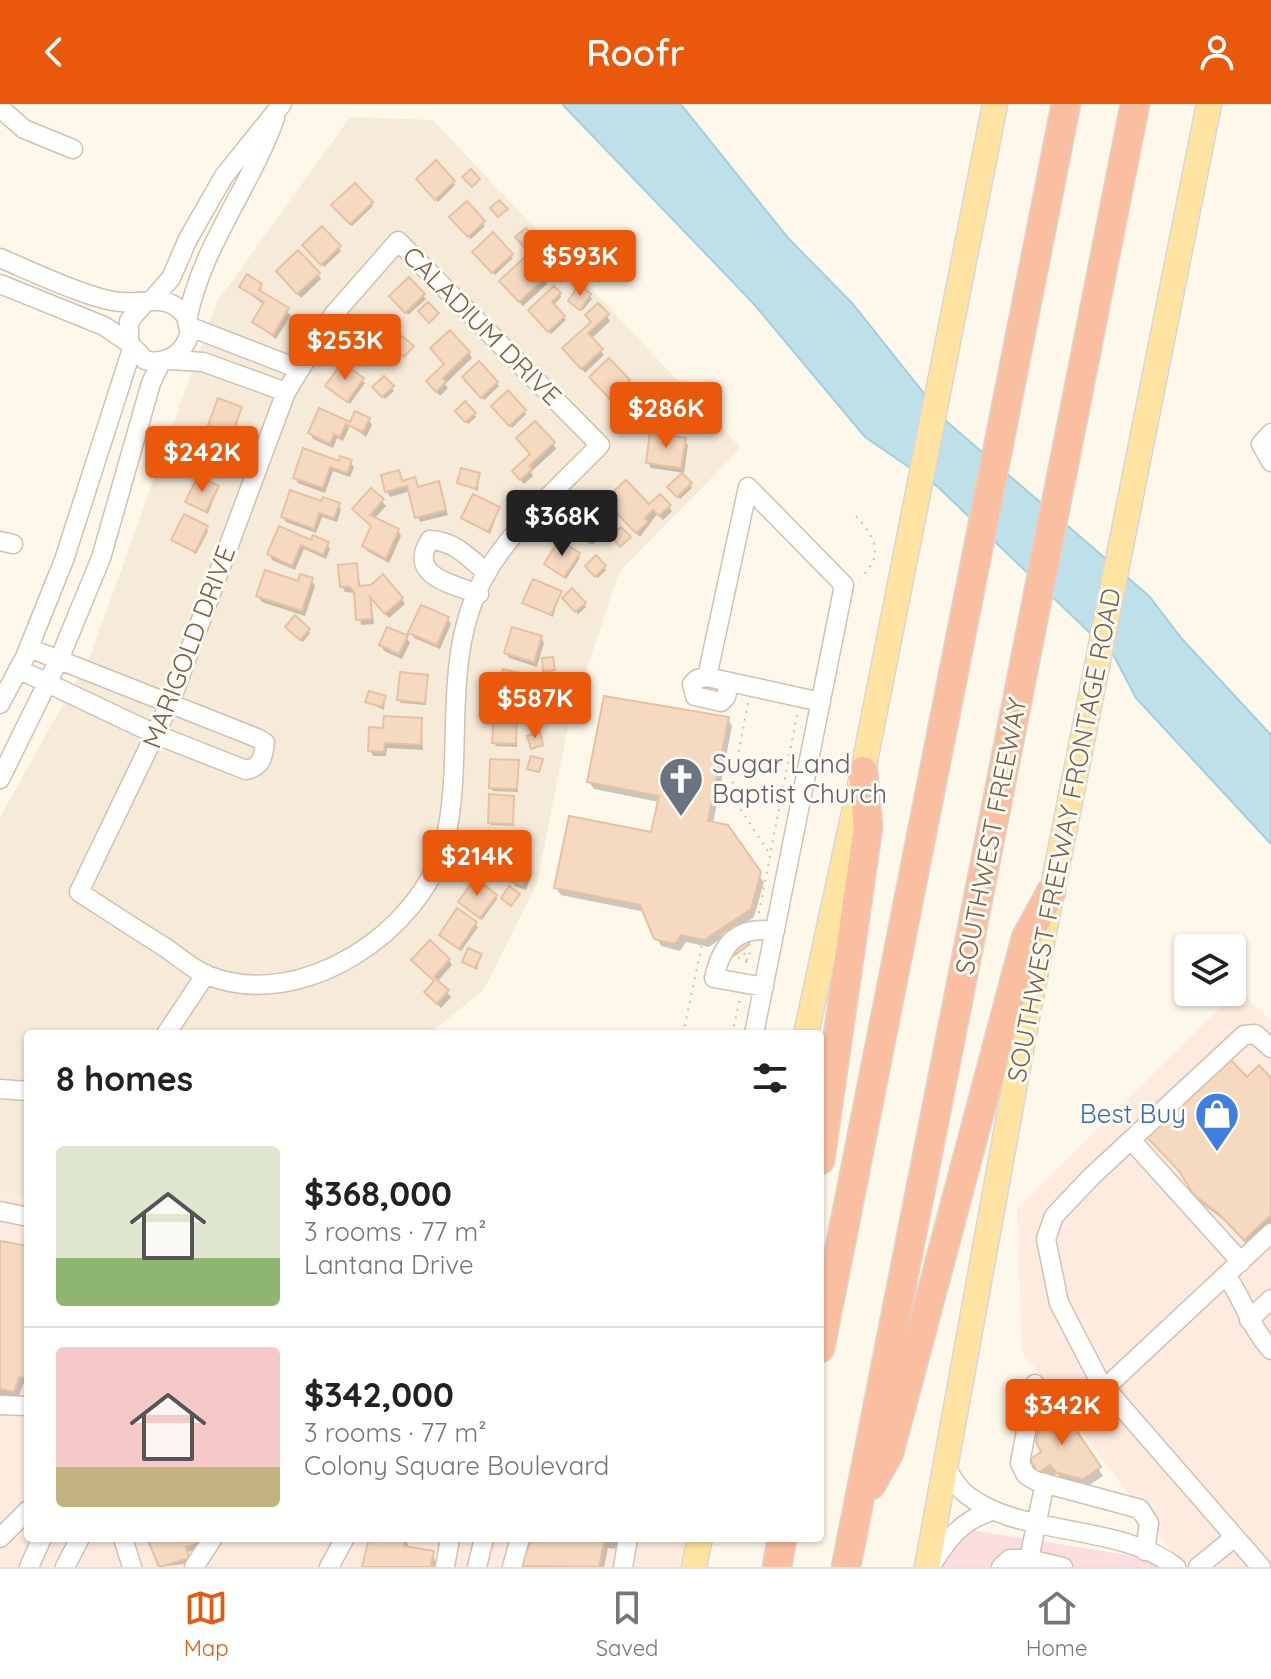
<!DOCTYPE html>
<meta charset="utf-8">
<style>
body{margin:0;font-family:Quicksand,sans-serif;background:#f2f2f2;color:#222;height:100vh;display:flex;flex-direction:column;font-size:30px;white-space:nowrap}
*{box-sizing:border-box;margin:0}
p{font-size:26px;color:#767676}
.icon{flex:none;width:44px;height:44px;fill:none;stroke:currentColor;stroke-width:2;stroke-linecap:round;stroke-linejoin:round}
.map{position:relative;flex:1;overflow:hidden}
.drawer{position:absolute;left:24px;top:926px;width:800px;height:512px;display:flex;flex-direction:column;background:#fff;border-radius:8px;box-shadow:0 2px 6px #0004}
.drawer>*{flex:none}
.buttons{position:absolute;left:1174px;top:830px;display:grid;gap:16px}
.buttons a{display:grid;place-items:center;width:72px;height:72px;border-radius:8px;background:#fff;box-shadow:0 2px 6px #0004;font-size:40px}
.price{position:absolute;translate:-50% -68px;padding:0 18px;border-radius:8px;background:#ea580c;color:#fff;font-size:26px;line-height:52px;filter:drop-shadow(0 2px 4px #0008)}
.price::after{content:'';position:absolute;left:50%;top:48px;width:24px;height:18px;margin-left:-12px;background:inherit;clip-path:polygon(0 0,100% 0,50% 100%)}
.price.selected{background:#222;color:#fff}
ul{padding:0;list-style:none}
li{display:flex;align-items:center;gap:24px;height:200px;padding:0 32px}
li+li{border-top:2px solid #e0e0e0}
li span{display:grid;place-items:center;flex:none;width:224px;height:160px;border-radius:8px;color:#555}
li>.icon{margin-inline-start:auto}
span .icon{width:96px;height:96px;fill:#fffc;stroke-width:1}
li b{font-size:34px}
h2{display:flex;justify-content:space-between;align-items:center;height:96px;padding:0 32px;font-size:34px}
header{display:flex;justify-content:space-between;align-items:center;height:104px;padding:0 32px;background:#ea580c;color:#fff;font-size:36px;font-weight:600}
.tab-bar{display:flex;justify-content:space-around;align-items:center;height:112px;border-top:2px solid #e0e0e0;background:#fff;font-size:22px;color:#767676}
.tab-bar a{display:grid;justify-items:center;gap:4px}
.tab-bar .selected{color:#ea580c}
.map>svg:first-child{display:block}
</style>
<header><svg class="icon" aria-label="back" viewBox="0 0 24 24"><path d="M15 5l-7 7 7 7"/></svg>Roofr<svg class="icon" aria-label="person" viewBox="0 0 24 24"><circle cx="12" cy="8" r="4"/><path d="M4 21q1-7 8-7t8 7"/></svg></header>
<div class="map">
<svg width="1271" height="1463" viewBox="0 0 1271 1463">
<rect width="100%" height="100%" fill="#fef8eb"/>
<path fill="#f6ebd9" d="M350,13L433,16L741,344L619,468L568,622L537,780L483,887L428,930H28V1094L0,1087V713L91,550L217,198Z"/>
<path fill="#feebdf" d="M1239,885L1271,918V1463H1183L1022,1247L1017,1105Z
M0,1087L28,1094V1434H694L684,1463H0Z"/>
<path fill="#fcdedf" d="M947,1422L1127,1451L1162,1463H939Z"/>
<path fill="#bee0e9" stroke="#a3cfdc" stroke-width="2" d="M562,0H680L683,3L788,134L852,199L946,317L1149,492L1182,535L1271,631V740L1136,594L1114,552L938,383L865,333L753,199Z"/>
<path fill="#0003" d="M420,78H453L455,81L438,98Z
M371,99L373,102L352,122L336,104Z
M466,100L485,122L471,135L454,117Z
M322,125L341,147L324,163L307,144Z
M476,151H511L513,154L495,171Z
M563,163L565,166L558,174L547,164Z
M278,167L318,170L321,175L301,194Z
M544,175L547,180L523,202L505,182Z
M409,176L426,195L408,211L394,195Z
M261,181L262,190L291,211L276,235L254,218L264,201L241,183Z
M560,190L561,193L553,202L566,216L551,230L532,209Z
M590,192L592,195L582,207L570,197Z
M607,212L610,217L591,235L604,251L585,269L565,244Z
M385,234L387,237L372,260L352,244Z
M469,249L472,254L445,280L448,284L440,292L431,282Z
M609,257L632,283L614,299L595,278Z
M479,260L499,282L484,296L466,276Z
M343,261L365,279L350,300L328,282Z
M392,284L394,287L385,295L377,286Z
M645,284L668,310L653,323L632,301Z
M241,305L234,332L212,324L210,321Z
M495,305L524,307L526,310L512,324Z
M474,310L476,313L468,320L459,311Z
M368,315L372,321L366,333L351,322Z
M346,319L349,324L343,337L337,334L333,344L313,335L310,329Z
M685,336L688,341L684,369L651,364L648,358Z
M553,339L556,345L531,368L533,372L524,380L517,372Z
M229,344L221,369L199,358Z
M350,358L354,363L350,373L333,367L325,389L298,379L295,374Z
M398,369L402,379L418,385L438,380L448,411L420,418L411,387L390,393L387,388Z
M479,371L478,387L459,379Z
M690,381L692,384L680,395L671,386Z
M218,384L208,410L187,398Z
M371,386L386,402L374,415L398,426L401,432L389,459L367,447L364,442L372,424L354,405Z
M322,400H338L341,406L337,418L322,413L316,429L286,418L283,413Z
M610,402H669L672,407L663,416L657,410L640,433Z
M499,405L490,430L463,414Z
M609,420L611,423L592,441L574,422Z
M206,424L208,427L196,450L173,436Z
M280,425L312,439L327,440L330,445L326,455L304,445L295,466L272,456L269,450Z
M578,451L580,454L566,475L546,460Z
M356,461L361,484L402,495L405,500L389,514L371,493L374,520L361,521L356,489L345,488L342,482Z
M604,463L606,466L598,474L589,465Z
M311,476L315,482L305,512L262,498L258,492Z
M560,488L553,513L524,499Z
M566,497L584,500L586,503L578,510Z
M448,515L451,520L440,545L414,534L411,528Z
M289,526H308L310,529L303,538Z
M406,533L410,539L402,555L384,547L381,541Z
M541,533L544,539L537,563L509,554L506,549Z
M427,573L426,601L401,599L399,596Z
M527,573L530,578L527,591L544,595L547,601L545,611L501,599L498,593Z
M385,594L384,606L367,598Z
M516,613L517,643L496,642L494,638Z
M728,615L732,622L713,720L764,778L754,813L737,825L748,842L735,851L723,833L709,843L686,838L680,847L661,842L645,808L561,791L556,784L653,731L659,698L594,685L589,678Z
M421,616L423,646L387,644L386,652H373L370,646Z
M517,658L518,688L493,687L491,684Z
M513,693L514,722L491,721L490,718Z
M524,741L527,747L520,765L531,773L526,786L515,782L513,771L484,761L481,756Z
M496,792L497,795L482,816L460,798Z
M457,807L478,823L461,847L441,831Z
M480,852L477,866L464,857Z
M449,856L452,861L437,878L451,893L441,904L426,888L435,879L414,857Z
M1247,975L1271,977V1122L1249,1143L1224,1116L1201,1099L1186,1075L1148,1032Z
M0,1139L28,1144V1280H23L18,1295L0,1291Z
M1057,1302L1103,1372L1088,1382L1063,1376L1057,1370L1044,1375L1032,1356L1043,1349Z
M150,1434H211L213,1441L188,1448L191,1459L161,1463Z
M392,1434H406L409,1445L433,1448L436,1463H364Z
M536,1434H619L616,1445L608,1444L604,1463H525Z"/>
<path fill="#f5dac1" stroke="#e8c1a1" stroke-width="2" d="M436,56L455,77L435,96L416,75Z
M471,65L480,75L472,83L462,73Z
M355,79L373,98L350,120L331,101Z
M499,96L508,105L498,113L490,104Z
M467,97L485,117L468,133L449,113Z
M322,122L341,142L321,161L302,141Z
M526,124L535,134L525,144L515,133Z
M493,128L513,150L492,169L472,148Z
M298,146L320,169L297,190L276,167Z
M552,150L565,162L556,172L543,161Z
M526,152L546,173L519,198L499,177Z
M247,170L262,180L259,186L289,204L273,231L252,218L264,198L239,183Z
M409,173L425,190L405,209L389,192Z
M579,181L591,190L580,206L568,197Z
M554,182L561,189L552,198L565,212L548,228L528,206Z
M428,198L439,209L429,219L418,207Z
M598,199L609,210L588,229L603,245L581,265L562,244L591,218L585,211Z
M366,219L387,233L370,258L349,244Z
M450,226L470,248L443,274L446,278L436,288L426,277L444,260L430,244Z
M402,232L414,242L404,253L393,243Z
M609,254L630,276L610,295L589,273Z
M479,257L498,278L481,294L462,273Z
M342,259L364,274L347,298L325,282Z
M384,272L394,282L382,293L372,283Z
M645,281L668,305L651,321L628,297Z
M508,286L526,306L509,322L491,302Z
M218,294L242,303L232,330L208,321Z
M465,297L476,309L465,318L455,307Z
M319,304L350,318L355,307L370,314L363,328L346,320L340,333L334,330L330,340L308,329Z
M535,317L555,338L529,362L532,365L520,376L512,367L530,350L516,334Z
M650,328L686,334L681,364L646,359Z
M209,332L230,342L219,368L197,358Z
M303,344L339,357L340,352L352,356L347,369L330,363L323,384L293,374Z
M461,364L480,369L476,385L457,379Z
M399,366L402,377L415,373L418,383L439,377L446,406L415,414L407,382L385,388L381,371Z
M682,369L692,379L677,393L667,383Z
M198,372L219,382L206,408L185,398Z
M626,376L649,400L660,390L671,401L659,412L653,406L645,414L648,418L636,429L604,396Z
M371,384L384,395L370,411L399,425L386,455L362,442L371,422L352,405Z
M290,386L321,397L323,393L340,399L334,414L319,409L314,425L281,413Z
M473,390L500,403L488,428L461,414Z
M592,398L611,419L589,439L570,419Z
M184,410L208,422L195,448L171,436Z
M279,422L311,436L313,431L329,438L323,451L301,441L292,462L267,450Z
M621,423L631,433L620,443L611,432Z
M559,436L580,449L564,473L544,460Z
M596,451L606,462L595,473L585,462Z
M357,459L359,482L371,481L383,470L403,494L385,510L370,493L372,515L356,516L354,488L349,482L340,483L338,461Z
M265,466L298,477L300,470L313,474L302,507L256,492Z
M533,475L562,487L551,511L522,499Z
M572,484L586,499L575,508L562,494Z
M421,501L449,513L437,541L409,529L399,550L379,541L387,523L407,531Z
M295,511L310,525L300,536L285,523Z
M512,523L542,532L534,558L504,549Z
M553,553L555,566L543,568L542,554Z
M503,565L528,571L524,589L545,594L542,606L496,594Z
M400,568L428,571L425,599L397,596Z
M369,587L386,592L382,603L365,598Z
M604,592L729,613L708,717L728,721L761,768L751,805L704,836L681,831L675,840L654,835L640,801L554,784L569,712L651,728L659,692L587,678Z
M494,610L517,611L516,640L492,639Z
M384,612L422,614L421,641L385,639L384,648L368,647L369,623L383,624Z
M540,628L543,641L531,645L527,632Z
M531,652L543,655L539,668L527,665Z
M490,655L519,656L517,685L489,684Z
M489,690L514,692L513,720L488,719Z
M489,727L525,740L517,762L529,766L523,782L509,777L513,768L479,756Z
M475,774L497,791L480,814L458,798Z
M509,782L520,790L511,802L501,794Z
M457,804L477,818L459,845L439,831Z
M736,820L750,840L733,852L719,831Z
M430,836L450,855L434,873L449,886L437,900L424,888L434,877L411,856Z
M468,844L482,850L475,864L462,858Z
M1229,954L1247,973L1259,961L1271,974V1111L1244,1136L1218,1109L1194,1091L1179,1067L1146,1032Z
M0,1137L28,1142V1274L19,1273L14,1288L0,1285Z
M1058,1299L1101,1363L1083,1375L1057,1369L1050,1361L1038,1369L1030,1355L1041,1348L1036,1338L1041,1310Z
M147,1434H211L212,1435L186,1443L189,1454L159,1463Z
M369,1434H406L404,1442L434,1447L431,1461L436,1463H362Z
M532,1434H613V1439L604,1437L599,1463L522,1462L524,1444L528,1445Z"/>
<g fill="none" stroke-linecap="round" stroke-linejoin="round">
<g stroke="#d2c1af" stroke-width="21">
<path id="minor" d="M0,4L24,25L73,45
M398,137L600,341C563,379 514,422 487,468C438,553 466,649 445,737C422,829 299,909 207,871C192,865 179,853 166,844C137,826 108,807 79,788L170,599L286,288L334,210Z
M0,154C31,167 91,196 121,198C138,200 160,192 175,202C208,223 178,266 145,256L129,239V217L143,201
M0,180L104,222L129,239
M151,197L171,174L188,135L224,72L282,0
M187,217C201,143 250,84 275,14
M188,222L299,265
M170,256L203,258L286,288
M1271,329L1261,340L1271,358
M0,437L13,440
M479,490C452,480 407,472 430,436C455,437 469,454 487,469
M18,565L157,631L246,666C261,663 263,654 265,639L257,634L29,544
M707,573L697,575L692,580L695,592L721,598L726,593L729,580
M0,600L25,553L64,456L132,245
M0,675L61,551L101,454L151,279L161,258
M764,883L714,874C722,839 738,821 775,827
M166,930L206,870
M754,930L844,481L748,383L707,573L821,598
M0,985L28,987
M1131,1036L1241,1158
M0,1107L28,1113
M1226,1171C1244,1196 1250,1223 1271,1246
M1249,1216L1271,1195
M1035,1280L1020,1359L1026,1371L1036,1377L1140,1405L1149,1419L1145,1447
M1105,1284L1271,1129
M0,1301L28,1302
M945,1361C951,1372 957,1383 967,1391C1020,1433 1119,1419 1176,1463
M0,1434L28,1406
M123,1434L132,1463
M1029,1455L1063,1463
M931,1462C948,1435 960,1417 992,1407
M29,1463L42,1434
M65,1463L80,1434
M194,1463L213,1434
M329,1463L345,1434
M445,1463L450,1434
M477,1463L484,1434
M512,1463L520,1434
M623,1463L628,1434
M1001,1463L1010,1455H1029L1045,1379
M1198,1463L1235,1433
M1261,1463L1100,1278L1059,1199L1046,1135L1054,1112L1092,1072L1244,931L1255,930L1271,944"/>
</g>
<g stroke="#ddd6d0" stroke-width="27">
<path id="major" d="M806,930L863,667L995,0
M694,1463L700,1434
M927,1463L1028,908L1209,0"/>
</g>
<g stroke="#ddd6d0" stroke-width="31">
<path id="highway" d="M820,1056L868,723L863,667
M820,1244L1066,0
M871,1381L889,1349L1026,834L1051,788
M777,1463L782,1434
M846,1463L1135,0"/>
</g>
<path stroke="#dbbda3" stroke-width="2" stroke-dasharray="2 6" stroke-linecap="butt" d="M856,412C875,433 885,452 860,474
M748,599L730,693L778,701
M741,697V706L770,750
M759,809L797,611
M744,849L747,862
M738,854L748,856L751,844
M683,930L702,840L715,832
M732,930L740,895"/>
<use href="#minor" stroke="#fff" stroke-width="18"/>
<use href="#major" stroke="#fee3a2" stroke-width="24"/>
<use href="#highway" stroke="#fabea0" stroke-width="28"/>
</g>
<defs>
<g id="church-pin" transform="scale(2.3)"><path d="M0 17L-7.5 6A9.5 9.5 0 1 1 7.5 6Z" fill="#6b7280" stroke="#fffbf3"/><path d="M-1.2-6h2.4v3.5h3.3v2.4h-3.3V6h-2.4V-.1h-3.3v-2.4h3.3Z" fill="#fff"/></g>
<g id="shop-pin" transform="scale(2.3)"><path d="M0 17L-7.5 6A9.5 9.5 0 1 1 7.5 6Z" fill="#3f7fe0" stroke="#fffbf3"/><path d="M-5-2.5h2.3a2.7 3.5 0 0 1 5.4 0H5L5.5 6h-11ZM-1.5-2.5h3a1.5 2.3 0 0 0-3 0Z" fill="#fff"/></g>
</defs>
<g fill-rule="evenodd">
<use href="#church-pin" x="681" y="675"/>
<use href="#shop-pin" x="1217" y="1010"/>
</g>
<g text-anchor="middle" stroke-width="6" stroke-linejoin="round" paint-order="stroke">
<g font-size="26" fill="#7b604c" stroke="#fffbf3">
<text transform="translate(482 222) rotate(45)" y="9">CALADIUM DRIVE</text>
<text transform="translate(189 543) rotate(-69)" y="9">MARIGOLD DRIVE</text>
<text transform="translate(1064 731) rotate(-79)" y="9">SOUTHWEST FREEWAY FRONTAGE ROAD</text>
<text transform="translate(991 732) rotate(-79)" y="9">SOUTHWEST FREEWAY</text>
</g>
<g font-size="26" fill="#5b616d" stroke="#fffbf3" text-anchor="start">
<text x="712" y="669">Sugar Land<tspan x="712" dy="30">Baptist Church</tspan></text>
</g>
<g font-size="26" fill="#366cbe" stroke="#fffbf3" text-anchor="end">
<text x="1186" y="1019">Best Buy</text>
</g>
</g>
</svg>
<div class="buttons">
<a><svg class="icon" aria-label="layers" viewBox="0 0 24 24"><path d="M12 4l9 5-9 5-9-5zM3 14l9 5 9-5"/></svg></a>
</div>
<b class="price" style="left:580px;top:194px">$593K</b>
<b class="price" style="left:345px;top:278px">$253K</b>
<b class="price" style="left:666px;top:346px">$286K</b>
<b class="price" style="left:202px;top:390px">$242K</b>
<b class="price selected" style="left:562px;top:454px">$368K</b>
<b class="price" style="left:535px;top:636px">$587K</b>
<b class="price" style="left:477px;top:794px">$214K</b>
<b class="price" style="left:1062px;top:1343px">$342K</b>
<section class="drawer">
<h2>8 homes<svg class="icon" aria-label="filters" viewBox="0 0 24 24"><path d="M4 7h16M4 17h16"/><circle cx="9" cy="7" r="2"/><circle cx="15" cy="17" r="2"/></svg></h2>
<ul>
<li><span style="background:linear-gradient(#dfe7d0 70%,#8fb573 0)"><svg class="icon" aria-label="home" viewBox="0 0 24 24"><path d="M3 11l9-7 9 7M6 9v11h12V9"/></svg></span><div><b>$368,000</b><p>3 rooms · 77 m²</p><p>Lantana Drive</p></div></li>
<li><span style="background:linear-gradient(#f6c9c9 75%,#c2b280 0)"><svg class="icon" aria-label="home" viewBox="0 0 24 24"><path d="M3 11l9-7 9 7M6 9v11h12V9"/></svg></span><div><b>$342,000</b><p>3 rooms · 77 m²</p><p>Colony Square Boulevard</p></div></li>
</ul>
</section>
</div>
<nav class="tab-bar">
<a class="selected"><svg class="icon" aria-label="map" viewBox="0 0 24 24"><path d="M3 6l6-2 6 2 6-2v14l-6 2-6-2-6 2zM9 4v14M15 6v14"/></svg>Map</a>
<a><svg class="icon" aria-label="saved" viewBox="0 0 24 24"><path d="M7 4h10v16l-5-4-5 4z"/></svg>Saved</a>
<a><svg class="icon" aria-label="home" viewBox="0 0 24 24"><path d="M3 11l9-7 9 7M6 9v11h12V9"/></svg>Home</a>
</nav>
